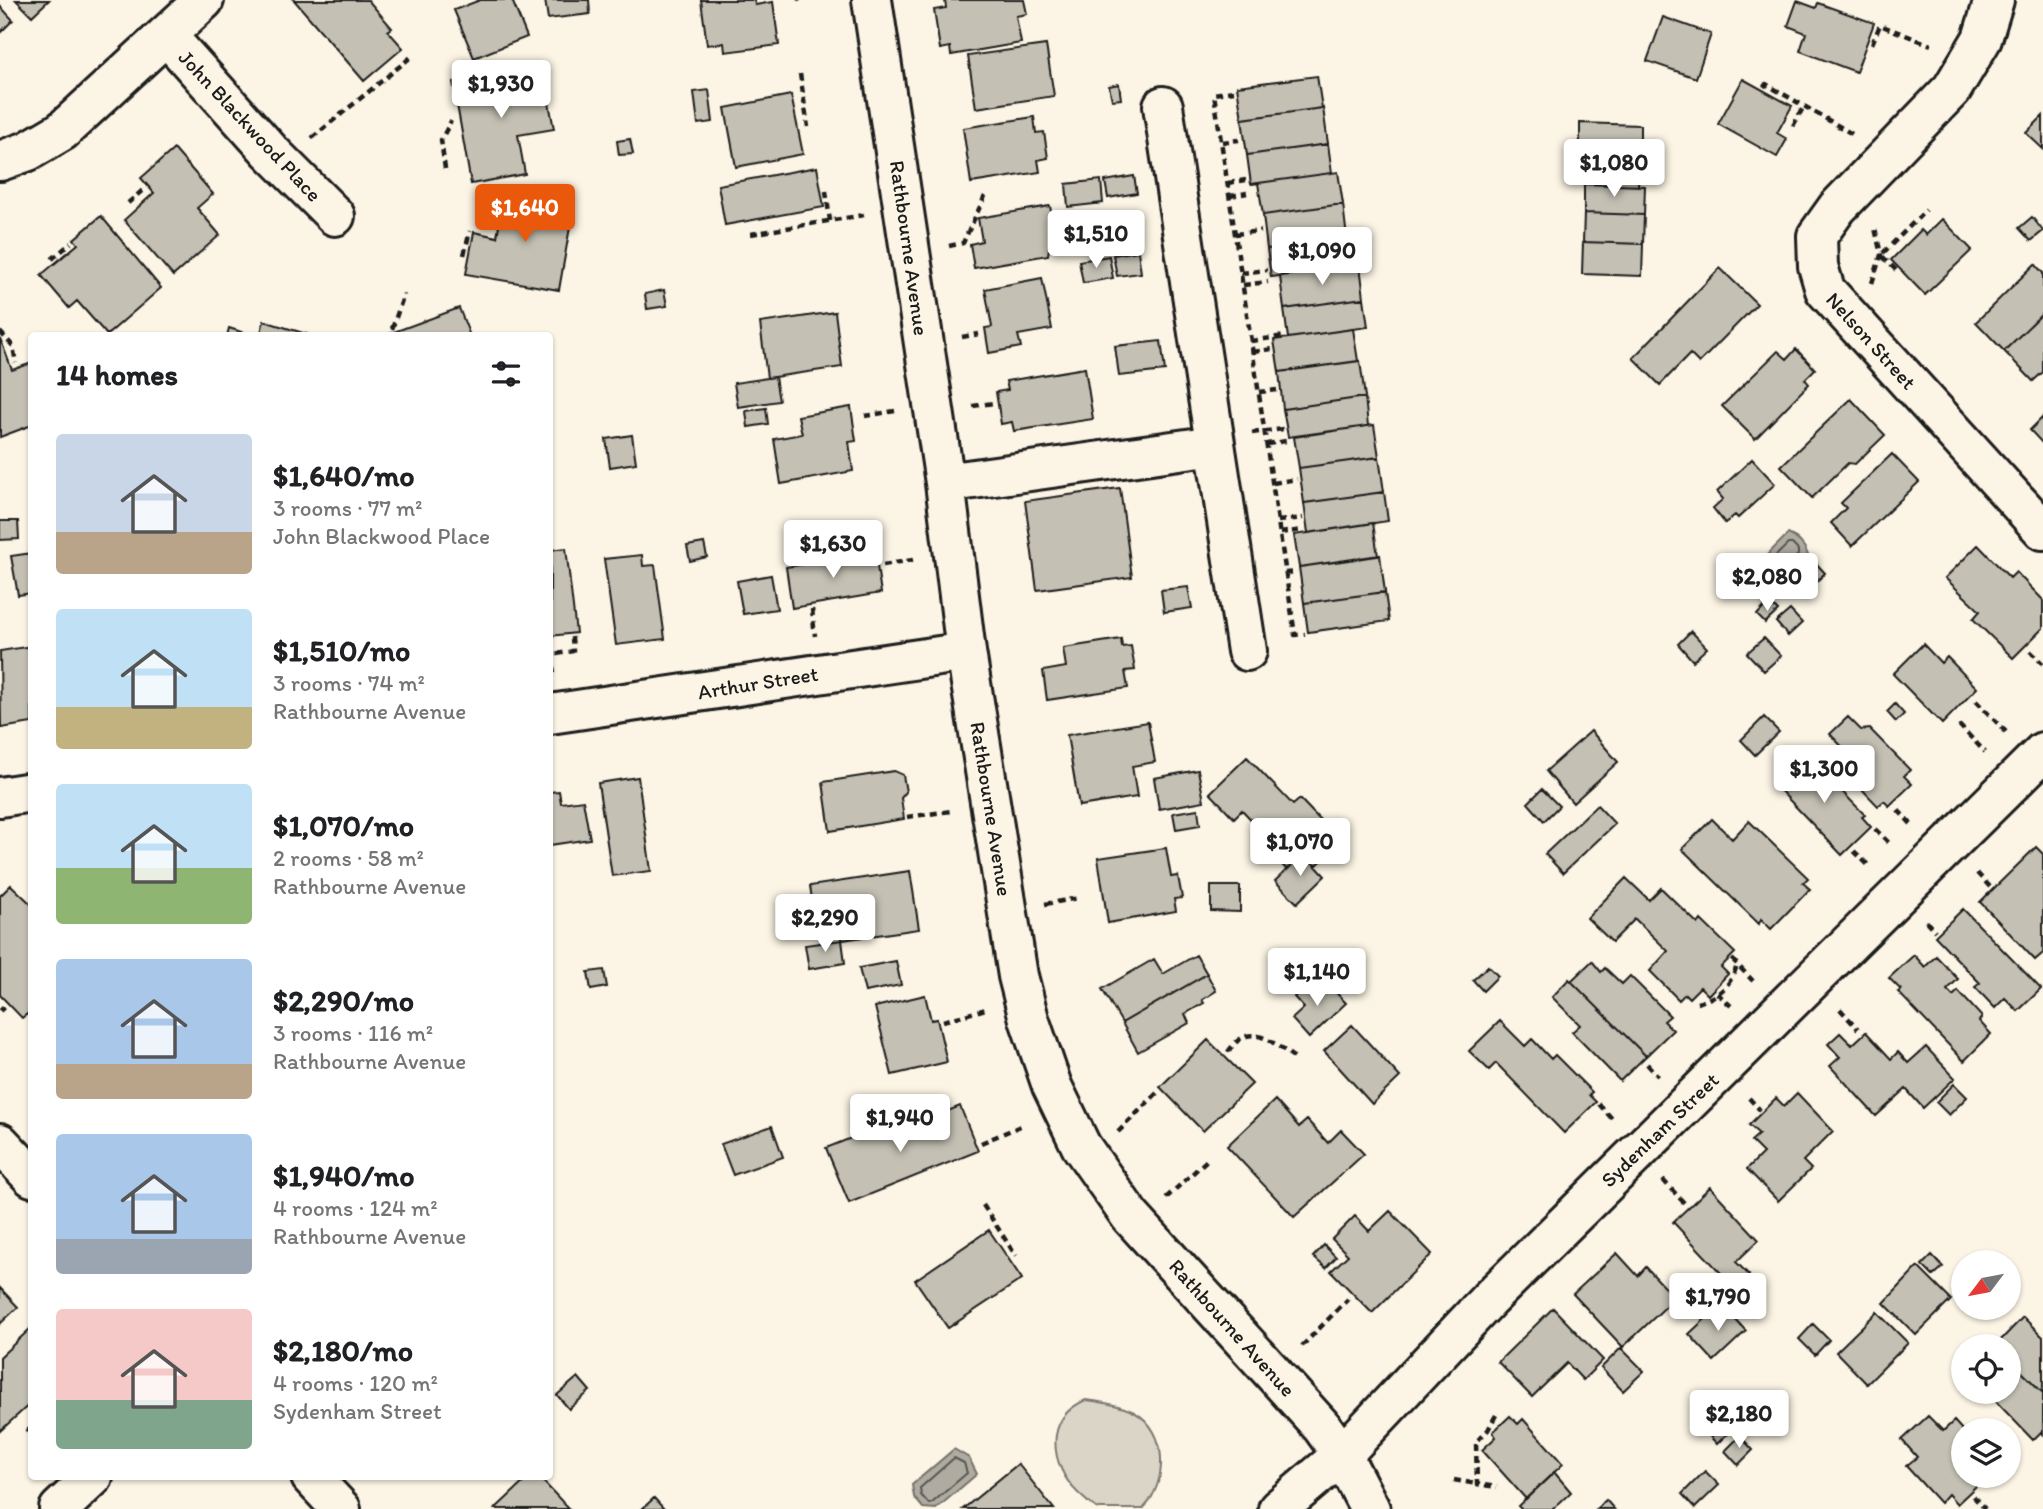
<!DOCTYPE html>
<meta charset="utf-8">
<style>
body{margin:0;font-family:Itim,sans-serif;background:#f6f6f6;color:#202124;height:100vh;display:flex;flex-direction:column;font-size:26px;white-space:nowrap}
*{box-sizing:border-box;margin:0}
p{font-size:23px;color:#757577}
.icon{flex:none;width:38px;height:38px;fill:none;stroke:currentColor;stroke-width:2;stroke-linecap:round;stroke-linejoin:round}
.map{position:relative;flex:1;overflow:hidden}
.details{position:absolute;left:28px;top:332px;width:525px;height:1148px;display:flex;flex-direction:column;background:#fff;border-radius:7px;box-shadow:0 2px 5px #0004}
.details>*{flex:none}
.needle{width:46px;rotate:238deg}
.fabs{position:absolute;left:1951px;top:1250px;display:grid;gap:14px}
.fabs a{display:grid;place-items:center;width:70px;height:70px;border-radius:50%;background:#fff;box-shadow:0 2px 5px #0004;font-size:35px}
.price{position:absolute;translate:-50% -60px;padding:0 16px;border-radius:7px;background:#fff;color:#222;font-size:23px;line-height:46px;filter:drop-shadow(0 2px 4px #0008)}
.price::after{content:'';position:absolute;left:50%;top:42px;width:21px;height:16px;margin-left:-10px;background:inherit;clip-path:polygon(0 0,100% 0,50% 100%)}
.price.on{background:#ea580c;color:#fff}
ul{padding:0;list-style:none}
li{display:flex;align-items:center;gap:21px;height:175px;padding:0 28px}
li span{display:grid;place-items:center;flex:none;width:196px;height:140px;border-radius:7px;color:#555}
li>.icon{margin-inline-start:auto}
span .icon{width:84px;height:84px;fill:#fffc;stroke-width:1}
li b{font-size:30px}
h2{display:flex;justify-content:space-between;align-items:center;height:84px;padding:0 28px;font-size:30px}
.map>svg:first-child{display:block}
</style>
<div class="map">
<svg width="2043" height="1509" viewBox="0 0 2043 1509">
<rect width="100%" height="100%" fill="#fcf5e5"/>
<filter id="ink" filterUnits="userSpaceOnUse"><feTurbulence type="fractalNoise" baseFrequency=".0143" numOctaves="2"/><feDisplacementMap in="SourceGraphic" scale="14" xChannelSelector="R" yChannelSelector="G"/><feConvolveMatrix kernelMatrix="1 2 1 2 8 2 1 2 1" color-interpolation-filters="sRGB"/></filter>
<g filter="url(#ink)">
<path fill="#dbd5c8" stroke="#7c7872" stroke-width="2" d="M1086,1400C1102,1402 1120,1405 1134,1412C1169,1431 1168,1483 1143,1509C1130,1509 1113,1509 1100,1509C1091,1507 1085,1499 1078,1493C1050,1466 1043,1417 1086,1400Z"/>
<path fill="#b0aba1" stroke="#75726c" stroke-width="2" d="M1788,534C1798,538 1805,546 1808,555L1769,592C1757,588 1752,584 1750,572Z
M954,1449L969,1458L977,1474L936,1509L923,1508L914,1497L912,1485Z"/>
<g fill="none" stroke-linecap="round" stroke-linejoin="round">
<path stroke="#575551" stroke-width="2" d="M1788,544H1792L1798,550V555L1768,583L1763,582L1758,578V573Z
M954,1458L964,1463L967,1473L932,1503L929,1504L921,1495L920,1488Z"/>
</g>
<path fill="#c4c0b3" stroke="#1c1c1c" stroke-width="2" d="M16,0H49L32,16Z
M294,0H368L392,28L388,31L403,48L364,81Z
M480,0H512L527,37L474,58L454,10Z
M545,0H589L590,14L548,19Z
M701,0H754L755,5L773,2L779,45L725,52L724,43L707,45Z
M945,0H1024L1027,14L1016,16L1021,43L951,55L950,47L940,49L934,10L946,8Z
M1797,1L1816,8L1818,3L1874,23L1856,72L1800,51L1806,33L1788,26Z
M0,6L13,20L0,33Z
M1663,17L1711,34L1696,78L1647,61Z
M1046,45L1054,96L976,108L968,56Z
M542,66L554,129L518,135L525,174L471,184L453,82Z
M1317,76L1322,108L1242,119L1237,86Z
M1743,79L1792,106L1777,133L1787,139L1777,157L1718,124Z
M1119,84L1121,99L1112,100L1109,86Z
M709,90L713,122L698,124L694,92Z
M791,95L803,154L736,167L725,108Z
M1323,108L1328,144L1247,155L1242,119Z
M2043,116V149L2026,133Z
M1034,117L1036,133L1044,132L1048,158L1038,160L1040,172L971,183L963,128Z
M1580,123L1640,125V155L1580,153Z
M630,139L633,154L619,155L617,141Z
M1328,144L1332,173L1251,184L1247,155Z
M174,149L213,194L197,208L220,235L173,276L124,220L154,193L141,178Z
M1580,153L1640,155L1638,186L1579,183Z
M817,167L824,207L725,225L718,185Z
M1338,172L1343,204L1263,215L1258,183Z
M1134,176L1137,193L1108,198L1105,181Z
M1101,180L1103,203L1068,207L1066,184Z
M1584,184L1645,186L1644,215L1584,213Z
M522,195L574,204L559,290L466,274L474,232L497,237L503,201L521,203Z
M1343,204L1347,238L1267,249L1263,215Z
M1050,206L1053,222L1059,221L1064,246L1049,249L1048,255L974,268L970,244L982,241L978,218Z
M1584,213L1644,215L1643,244L1583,242Z
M101,216L161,288L107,335L77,301L69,308L41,275L78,244L74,239Z
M2032,217L2043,231L2031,241L2019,228Z
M1942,219L1972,250L1925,295L1891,260L1921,230L1926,235Z
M1347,238L1351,266L1271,277L1267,249Z
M1583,242L1643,244L1642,276L1582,274Z
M1138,251L1141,273L1117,276L1113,255Z
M1109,256L1113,278L1083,283L1079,261Z
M2035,264L2043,273V313L2004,351L1976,322Z
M1360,265L1364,298L1284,309L1280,276Z
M1720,268L1757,304L1699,363L1690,354L1660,385L1633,358Z
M1042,278L1052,329L1018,335L1021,347L989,353L985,328L992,327L985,289Z
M664,290L667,306L647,309L645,294Z
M1364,298L1368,327L1288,338L1284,309Z
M459,308L470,336H383Z
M835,312L842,367L767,378L760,323Z
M2043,313V372L2033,381L2004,351Z
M264,321L313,336H260Z
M229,328L254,336H227Z
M1353,329L1358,361L1279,372L1274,340Z
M0,338L12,370L32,363V425L0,437Z
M1161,341L1165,371L1119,376L1115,346Z
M1796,349L1815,369L1805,379L1809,384L1755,439L1722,406L1778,351L1787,359Z
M1360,361L1365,397L1283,409L1279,372Z
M1085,368L1093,419L1014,431L1012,422L1001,424L996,392L1008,390L1006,381Z
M775,377L779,401L738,407L734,383Z
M1365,397L1368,426L1288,437L1283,409Z
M1851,399L1885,435L1855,464L1848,463L1812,498L1781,466Z
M851,407L856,441L849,442L853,471L781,484L774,439L802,434L798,416Z
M766,408L768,424L748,427L746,411Z
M2043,417V444L2030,430Z
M1374,425L1379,457L1299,468L1294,437Z
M632,435L636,463L610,467L606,439Z
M1892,454L1919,482L1852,546L1831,523L1846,508L1841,503Z
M1379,457L1384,492L1304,503L1299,468Z
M1752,459L1775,484L1738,518L1735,515L1725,523L1713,508L1723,499L1717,492Z
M1120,488L1132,577L1037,590L1025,501Z
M1384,492L1388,521L1308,533L1304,503Z
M0,521H18L19,539L0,540Z
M1373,523L1378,556L1299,567L1294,535Z
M704,543L707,557L690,561L687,546Z
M1978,545L2010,578L2016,572L2043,600V628L2013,658L1973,619L1980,611L1945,578Z
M566,548L576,633L550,636V550Z
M32,553V593L18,595L11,556Z
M875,553L881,593L792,608L786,567Z
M642,555L643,566L655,565L665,639L616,645L604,559Z
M1380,555L1385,592L1304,603L1299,567Z
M1814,561L1825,573L1803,595L1791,584Z
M771,575L777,609L743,614L737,581Z
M1188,587L1192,608L1164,612L1161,590Z
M1385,592L1389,621L1308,632L1304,603Z
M1769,602L1778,611L1765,623L1757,615Z
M1790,610L1802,623L1788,636L1776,622Z
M1691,631L1707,648L1693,661L1678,644Z
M1764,638L1781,656L1764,671L1747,653Z
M1121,639L1122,647L1131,646L1135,670L1125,671L1128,688L1047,700L1043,671L1066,667L1063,648Z
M1923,644L1941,663L1947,657L1977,688L1942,724L1893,674Z
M32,646V723L1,728L0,651Z
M1895,704L1904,714L1896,722L1887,712Z
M1764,717L1779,732L1755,755L1741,740Z
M1848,717L1861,730L1870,729L1910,770L1904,776L1912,784L1889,806L1884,801L1878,806L1837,763L1848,753L1830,734Z
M1148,722L1155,762L1132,766L1137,797L1079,806L1067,735Z
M1591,731L1618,762L1573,803L1546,771Z
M1803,756L1820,773L1822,771L1865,815L1862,817L1871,827L1842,855L1774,784Z
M1247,757L1293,805L1300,799L1341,842L1316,866L1304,853L1287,870L1257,838L1263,832L1242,810L1234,818L1210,793Z
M1198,770L1204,801L1159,809L1154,778Z
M894,771L903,775L906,792L901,798L904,819L830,831L823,782Z
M638,777L651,871L612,876L598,783Z
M1542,789L1559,806L1544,821L1528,803Z
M559,791L561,803L583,800L590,839L550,845V792Z
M1597,805L1615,824L1563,873L1545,854Z
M1198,809L1200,825L1176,829L1173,813Z
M1712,819L1732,839L1749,821L1808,878L1803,883L1810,889L1771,929L1761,919L1759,924L1682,849Z
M2036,847L2043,854V953L2035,960L1980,902Z
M1166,848L1171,877L1178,876L1182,898L1174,899L1176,911L1108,923L1098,858Z
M1304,853L1325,876L1297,903L1275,881Z
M910,871L919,929L842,940L839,923L816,926L810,886Z
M1626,878L1649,900L1661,888L1698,924L1701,920L1735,953L1721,967L1728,974L1708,995L1700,987L1689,998L1685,994L1679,1000L1650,971L1668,951L1635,919L1612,942L1587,918Z
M11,885L32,905V1019L27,1014L22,1018L0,995V896Z
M1211,886H1240V912L1211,911Z
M1963,909L2041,989L2018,1011L2005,998L1995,1008L1975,987L1980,983L1935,936Z
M842,940L845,963L809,969L805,945Z
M1196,955L1207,974L1122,1023L1102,989L1154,959L1163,974Z
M1914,955L1925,967L1936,956L1958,979L1947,990L1953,996L1958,991L1982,1017L1979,1021L1991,1034L1964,1061L1898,992L1901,990L1889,978Z
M896,961L901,985L865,992L859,968Z
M1592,961L1601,972L1605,968L1622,984L1630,976L1670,1016L1664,1021L1673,1030L1646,1056L1571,981Z
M1488,966L1498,976L1483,991L1473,980Z
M604,970L607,987L591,990L588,972Z
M1207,974L1216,991L1202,1000L1204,1003L1185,1014L1189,1023L1138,1052L1122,1023Z
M1569,979L1646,1056L1620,1081L1572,1032L1580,1025L1552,997Z
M1327,983L1346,1003L1309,1038L1292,1019L1304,1008L1294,997L1305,986L1314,995Z
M925,995L931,1020L937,1019L947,1062L892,1075L875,1007Z
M1500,1021L1525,1046L1532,1039L1551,1059L1555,1055L1592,1092L1589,1095L1596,1102L1564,1133L1496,1063L1489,1070L1469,1051Z
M1352,1025L1400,1077L1372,1104L1324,1051Z
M1866,1032L1891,1059L1898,1052L1908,1063L1926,1047L1955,1078L1923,1108L1906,1089L1876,1116L1830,1066L1840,1057L1828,1044L1840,1033L1852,1045Z
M1208,1040L1252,1084L1203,1131L1160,1087Z
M1954,1084L1967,1097L1949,1115L1936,1102Z
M1797,1093L1833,1131L1803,1161L1811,1169L1778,1201L1747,1169L1763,1153L1751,1141L1759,1134L1749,1125L1776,1098L1784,1106Z
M1275,1100L1299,1127L1307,1120L1328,1143L1341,1130L1364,1154L1294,1217L1227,1146Z
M960,1106L978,1151L849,1203L826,1148L879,1127L884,1137Z
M772,1126L783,1157L733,1175L721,1144Z
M1710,1187L1759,1240L1736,1262L1749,1275L1735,1288L1673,1222Z
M1390,1211L1432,1254L1372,1313L1331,1271L1348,1255L1332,1239L1355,1216L1369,1231Z
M989,1230L1022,1279L948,1328L915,1280Z
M1324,1245L1336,1257L1326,1268L1313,1257Z
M1617,1253L1638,1276L1646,1267L1675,1298L1623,1347L1573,1294Z
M1932,1255L1943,1267L1933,1276L1922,1265Z
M1918,1267L1951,1300L1916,1335L1884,1303Z
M0,1288L18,1307L0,1324Z
M1721,1304L1746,1331L1714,1361L1689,1334Z
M1553,1308L1603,1360L1583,1380L1567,1363L1532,1397L1498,1362Z
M1877,1312L1908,1343L1867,1384L1836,1352Z
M2023,1317L2043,1337V1393L2009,1359V1346L1996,1345Z
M1813,1324L1829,1340L1815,1355L1799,1339Z
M32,1327V1402L0,1431V1357Z
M1621,1348L1644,1371L1623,1391L1601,1368Z
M2009,1359L2043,1393V1434L2041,1432L2033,1440L1986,1391H2009Z
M578,1377L590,1391L569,1409L557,1395Z
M1510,1416L1518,1424L1523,1419L1563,1464L1526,1499L1482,1450L1496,1437L1493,1432Z
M1928,1416L1943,1431L1954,1421L1964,1432V1475H1988L1957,1504L1948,1494L1940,1503L1906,1466L1917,1457L1902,1440Z
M1718,1421L1729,1432L1717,1444L1706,1432Z
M1740,1436L1753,1450L1738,1465L1725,1451Z
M1018,1464L1054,1509H963Z
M1705,1471L1719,1485L1695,1508L1682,1494Z
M1554,1472L1571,1492L1553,1509H1521L1518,1506Z
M529,1477H539L569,1509H495Z
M654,1498L664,1509H642Z
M1606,1500L1614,1509H1596Z"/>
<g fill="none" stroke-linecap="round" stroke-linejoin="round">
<g stroke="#1c1c1c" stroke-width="44">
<path id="minor" d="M872,0L945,483L966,652L1018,976L1029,1019L1052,1086L1081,1146L1130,1216L1322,1427L1342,1455L1370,1509
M1994,0L1982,39L1952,89L1837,208L1817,236L1818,266L1825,290L2043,530
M166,35L270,151L335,216
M1163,106L1247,651
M0,161L28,151L62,131L204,0
M945,483L1215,445
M550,714L966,652
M0,797L32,792
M0,1143L32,1177
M311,1477L341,1509
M59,1509L93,1477
M1278,1509L1342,1455L1489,1299L2043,752"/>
</g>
<path stroke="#1c1c1c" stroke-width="4.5" stroke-dasharray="7 5" stroke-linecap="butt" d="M799,0V1
M1872,44L1880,25L1931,45
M800,74L808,127
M1764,87L1766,84L1854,135
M1234,91L1214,94L1295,635L1305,634
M1793,126L1804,106
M312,138L411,57
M1222,142L1239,140
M445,169L441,140L451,121
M1228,183L1246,180
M826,191L830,221
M1230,196L1247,193
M128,203L143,190
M751,234L864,215
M1235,234L1261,231
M949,246L963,243L985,196
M464,255L470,231
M52,259L71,243
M1896,270L1881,255L1926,210
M1241,273L1267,270
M1872,283L1881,255L1875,228
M1243,285L1268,282
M392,329L404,294
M0,332L13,346L16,363
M962,337L979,334
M1251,341L1284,336
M1253,352L1272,349
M1259,392L1277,390
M973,406L993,403
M865,416L895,411
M1252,433L1283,429
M1267,444L1286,441
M1273,483L1297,479
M1278,521L1303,518
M1280,533L1303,530
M883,565L913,560
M1285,573L1297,572
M812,609L815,636
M2030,651L2043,664
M554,673L551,655L573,651L572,637
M1976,701L2007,733
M1959,725L1985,752
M1898,810L1912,825
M907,817L951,811
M1875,829L1892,846
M1854,851L1871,868
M1977,873L1991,888
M1045,904L1079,898
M1926,921L1935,931
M1732,959L1753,981
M1717,993L1731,1006
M1697,1003C1718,997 1731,986 1737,965
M1840,1009L1858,1029
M0,1011L4,1007
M943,1021L986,1009
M1228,1052C1250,1019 1271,1042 1295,1058
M1647,1064L1658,1076
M1749,1098L1760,1110
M1599,1104L1615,1122
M1118,1132L1157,1093
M981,1143L1025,1124
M1663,1180L1686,1205
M1166,1198L1207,1160
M983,1205L1016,1256
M1302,1346L1348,1299
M1496,1415L1488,1430L1476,1442L1477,1484L1497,1487
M26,1432L32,1427
M1454,1480L1477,1484
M1973,1496L1985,1509"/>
<use href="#minor" stroke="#fcf5e5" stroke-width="38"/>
</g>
</g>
<g text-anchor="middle" stroke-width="5" stroke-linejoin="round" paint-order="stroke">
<g font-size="21" fill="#1c1c1c" stroke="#fcf5e5">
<text transform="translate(250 126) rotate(47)" y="7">John Blackwood Place</text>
<text transform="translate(909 248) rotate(82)" y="7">Rathbourne Avenue</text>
<text transform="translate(1871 341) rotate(48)" y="7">Nelson Street</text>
<text transform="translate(758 683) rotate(-9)" y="7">Arthur Street</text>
<text transform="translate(991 809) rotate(81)" y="7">Rathbourne Avenue</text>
<text transform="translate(1660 1130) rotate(-44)" y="7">Sydenham Street</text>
<text transform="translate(1232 1328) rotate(48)" y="7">Rathbourne Avenue</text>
</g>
</g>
</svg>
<div class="fabs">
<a><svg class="needle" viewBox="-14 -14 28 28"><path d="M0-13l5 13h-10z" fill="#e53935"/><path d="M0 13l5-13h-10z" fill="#757577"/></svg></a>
<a><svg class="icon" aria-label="locate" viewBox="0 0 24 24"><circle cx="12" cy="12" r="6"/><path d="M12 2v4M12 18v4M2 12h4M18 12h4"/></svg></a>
<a><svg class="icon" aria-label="layers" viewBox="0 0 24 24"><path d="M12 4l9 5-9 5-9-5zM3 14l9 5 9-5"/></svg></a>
</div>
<b class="price" style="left:501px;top:120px">$1,930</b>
<b class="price" style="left:1614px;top:199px">$1,080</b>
<b class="price on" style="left:525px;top:244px">$1,640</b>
<b class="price" style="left:1096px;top:270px">$1,510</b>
<b class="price" style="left:1322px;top:287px">$1,090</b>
<b class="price" style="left:833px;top:580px">$1,630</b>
<b class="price" style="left:1767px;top:613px">$2,080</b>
<b class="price" style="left:1824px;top:805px">$1,300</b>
<b class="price" style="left:1300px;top:878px">$1,070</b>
<b class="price" style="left:825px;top:954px">$2,290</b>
<b class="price" style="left:1317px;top:1008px">$1,140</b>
<b class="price" style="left:900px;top:1154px">$1,940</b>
<b class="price" style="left:1718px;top:1333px">$1,790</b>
<b class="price" style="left:1739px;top:1450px">$2,180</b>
<section class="details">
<h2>14 homes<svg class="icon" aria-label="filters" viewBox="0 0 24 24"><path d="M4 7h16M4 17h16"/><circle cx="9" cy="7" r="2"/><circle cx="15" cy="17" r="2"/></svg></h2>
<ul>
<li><span style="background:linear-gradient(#c9d6e8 70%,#b9a48a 0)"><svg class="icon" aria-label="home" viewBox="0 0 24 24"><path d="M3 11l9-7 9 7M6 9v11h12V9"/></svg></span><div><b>$1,640/mo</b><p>3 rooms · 77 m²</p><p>John Blackwood Place</p></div></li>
<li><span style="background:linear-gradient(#bfe0f5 70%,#c2b280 0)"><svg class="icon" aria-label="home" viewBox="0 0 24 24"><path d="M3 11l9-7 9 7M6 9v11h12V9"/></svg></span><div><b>$1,510/mo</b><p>3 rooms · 74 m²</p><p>Rathbourne Avenue</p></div></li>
<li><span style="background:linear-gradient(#bfe0f5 60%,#8fb573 0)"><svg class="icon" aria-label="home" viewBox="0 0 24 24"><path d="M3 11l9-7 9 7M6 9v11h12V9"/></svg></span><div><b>$1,070/mo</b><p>2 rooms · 58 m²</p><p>Rathbourne Avenue</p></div></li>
<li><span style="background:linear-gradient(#a9c7e8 75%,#b9a48a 0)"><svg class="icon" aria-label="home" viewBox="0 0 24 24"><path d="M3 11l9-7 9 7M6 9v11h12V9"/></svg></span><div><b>$2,290/mo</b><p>3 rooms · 116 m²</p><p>Rathbourne Avenue</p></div></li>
<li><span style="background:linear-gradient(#a9c7e8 75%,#9aa5b1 0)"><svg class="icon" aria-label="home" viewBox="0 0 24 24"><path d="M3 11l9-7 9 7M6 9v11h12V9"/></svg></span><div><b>$1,940/mo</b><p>4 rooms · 124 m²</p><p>Rathbourne Avenue</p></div></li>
<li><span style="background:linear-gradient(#f6c9c9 65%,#7fa58c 0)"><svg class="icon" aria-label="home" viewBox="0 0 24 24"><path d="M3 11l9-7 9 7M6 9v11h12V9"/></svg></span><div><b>$2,180/mo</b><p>4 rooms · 120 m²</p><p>Sydenham Street</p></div></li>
</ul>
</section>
</div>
